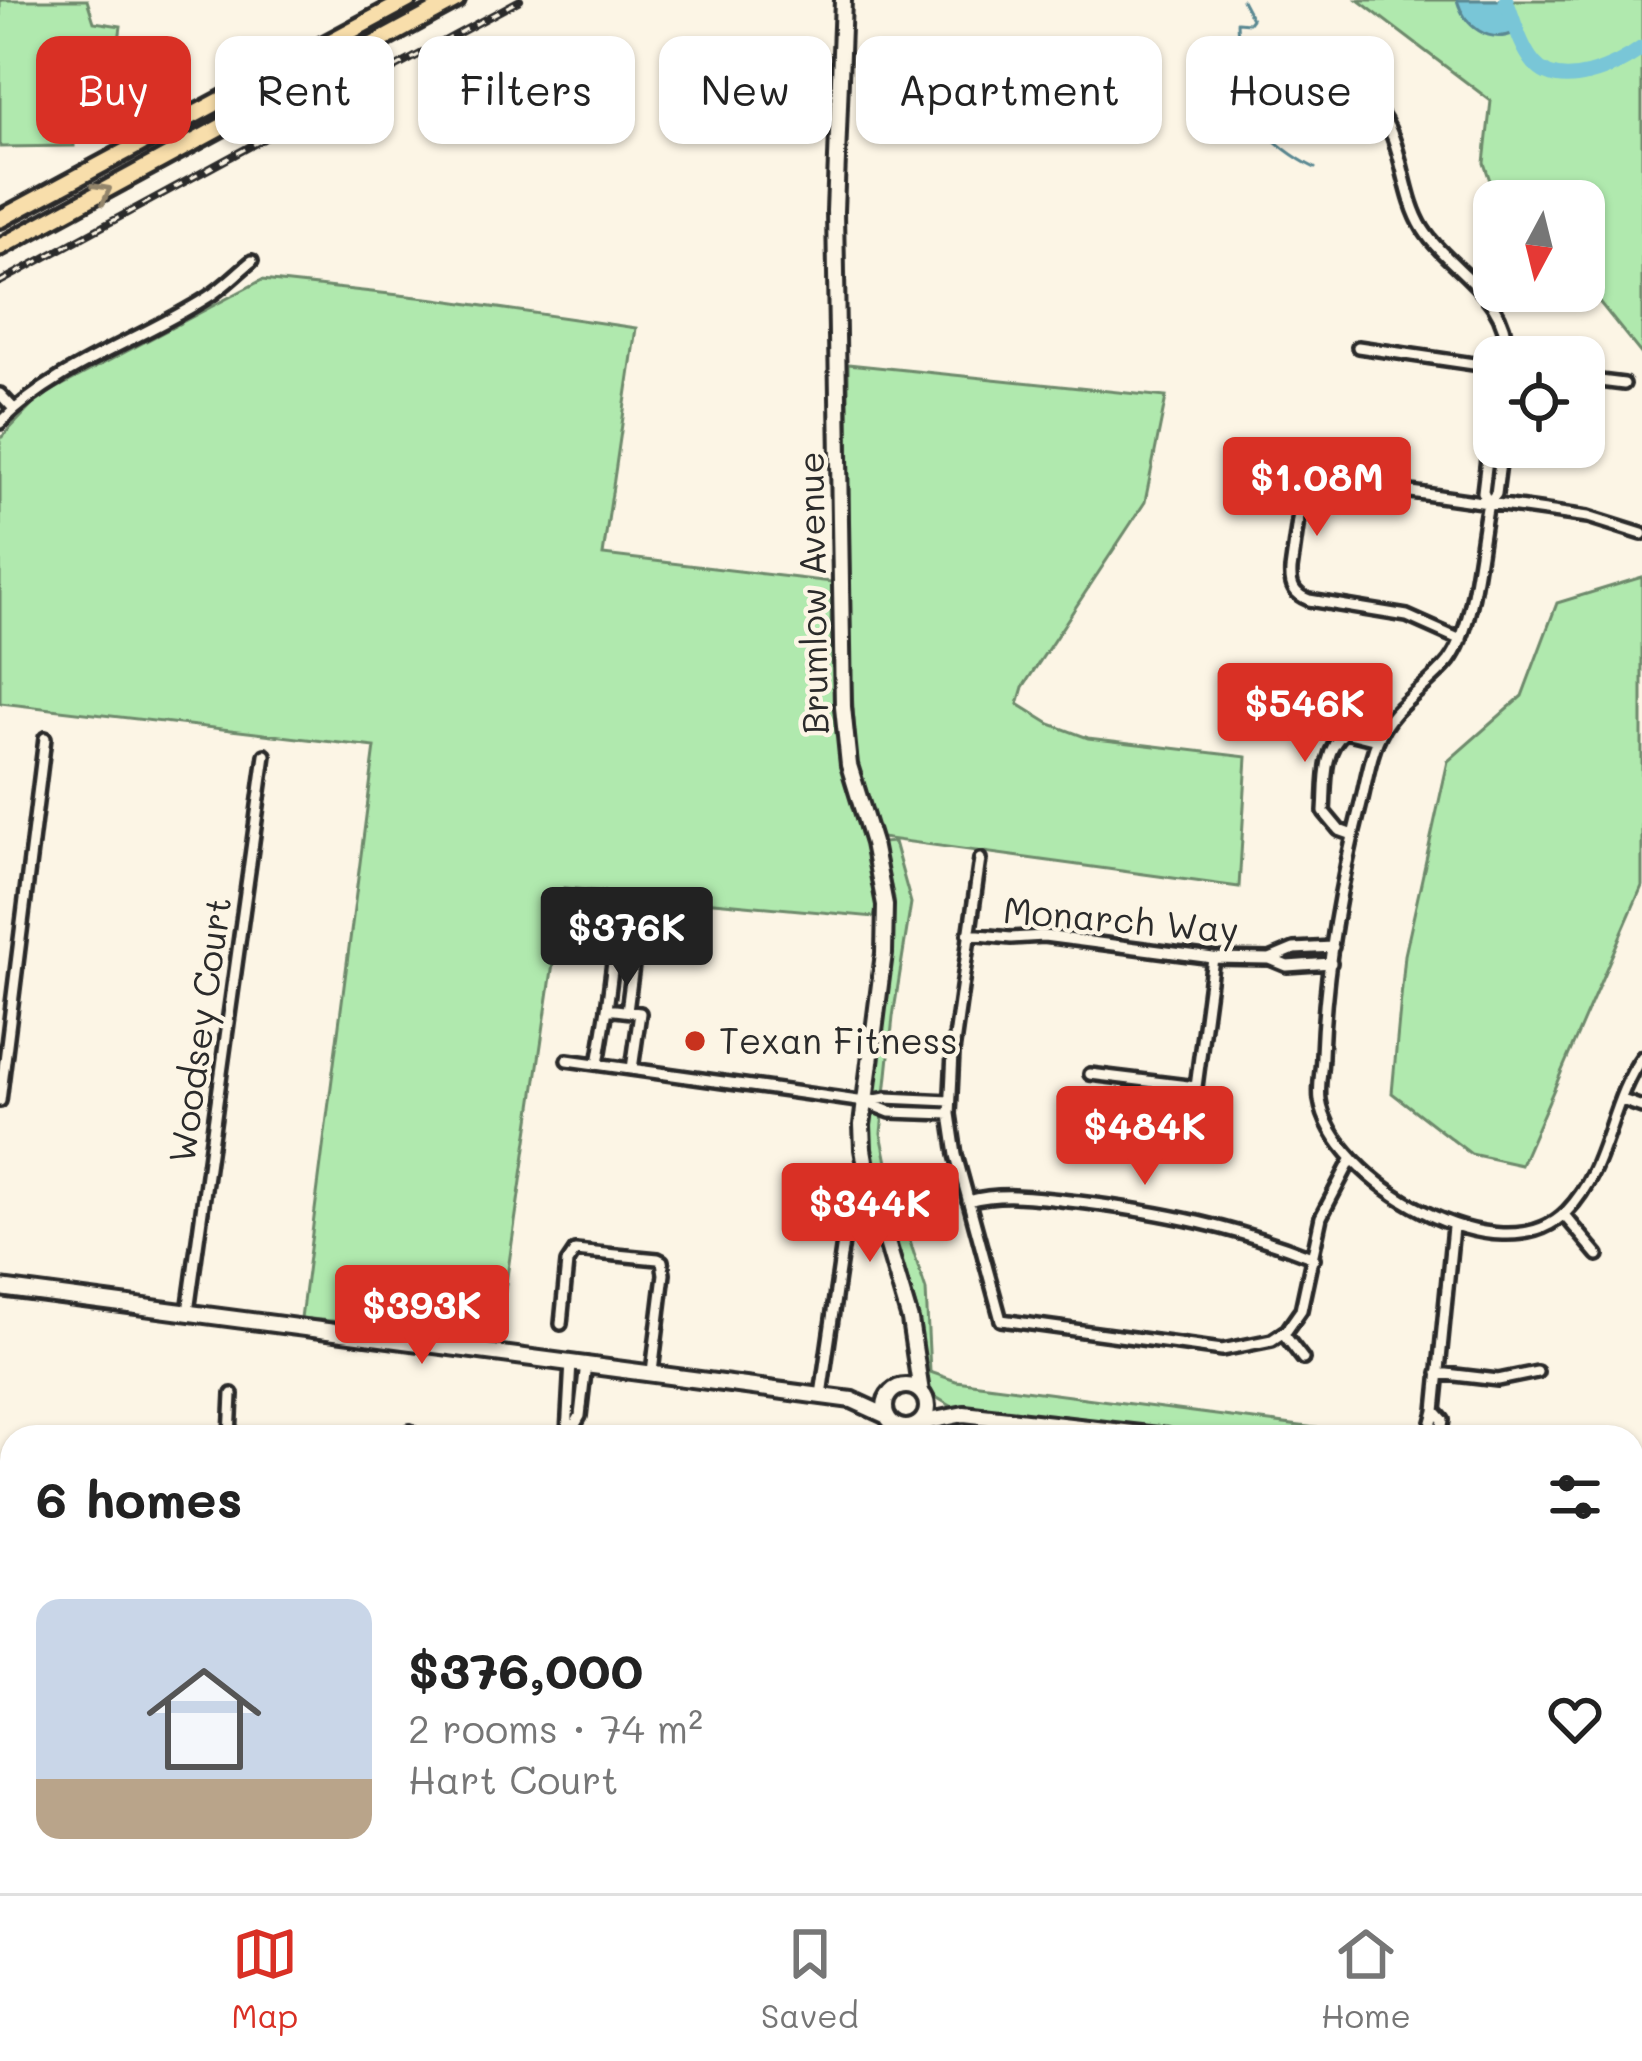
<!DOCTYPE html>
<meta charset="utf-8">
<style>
body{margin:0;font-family:Mali,sans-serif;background:#f6f6f6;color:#222;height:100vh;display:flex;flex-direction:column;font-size:45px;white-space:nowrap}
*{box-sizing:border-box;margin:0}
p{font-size:39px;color:#767676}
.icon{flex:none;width:66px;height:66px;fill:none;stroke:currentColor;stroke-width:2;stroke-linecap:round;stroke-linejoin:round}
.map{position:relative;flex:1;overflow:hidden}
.panel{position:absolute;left:0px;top:1425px;width:1644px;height:468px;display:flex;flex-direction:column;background:#fff;border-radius:36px 36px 0 0;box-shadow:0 3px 9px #0004}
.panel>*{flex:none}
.hud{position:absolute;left:36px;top:36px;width:1572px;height:108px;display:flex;gap:24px}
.needle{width:78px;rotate:187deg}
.controls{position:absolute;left:1473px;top:180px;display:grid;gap:24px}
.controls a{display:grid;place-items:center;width:132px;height:132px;border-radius:24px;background:#fff;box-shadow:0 3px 9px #0004;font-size:60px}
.price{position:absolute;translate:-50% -102px;padding:0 27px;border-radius:12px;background:#d93025;color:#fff;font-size:39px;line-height:78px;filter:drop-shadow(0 3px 6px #0008)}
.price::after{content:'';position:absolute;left:50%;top:72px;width:36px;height:27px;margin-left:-18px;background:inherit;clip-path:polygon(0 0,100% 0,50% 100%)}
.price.on{background:#222;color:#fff}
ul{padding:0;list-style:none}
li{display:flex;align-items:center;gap:36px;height:300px;padding:0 36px}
li span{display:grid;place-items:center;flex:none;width:336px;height:240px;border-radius:24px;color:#555}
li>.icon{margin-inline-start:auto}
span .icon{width:144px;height:144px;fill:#fffc;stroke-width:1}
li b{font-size:51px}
h2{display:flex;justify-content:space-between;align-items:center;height:144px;padding:0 36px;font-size:51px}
.pill{padding:0 42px;border-radius:24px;background:#fff;box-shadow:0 3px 9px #0004;font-size:42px;line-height:108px}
.pill.on{background:#d93025;color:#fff}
.tabs{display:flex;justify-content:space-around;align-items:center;height:168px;border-top:3px solid #e0e0e0;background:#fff;font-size:33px;color:#767676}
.tabs a{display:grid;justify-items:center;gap:6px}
.tabs .on{color:#d93025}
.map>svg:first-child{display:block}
</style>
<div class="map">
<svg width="1642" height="1893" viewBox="0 0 1642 1893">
<rect width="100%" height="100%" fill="#fcf5e5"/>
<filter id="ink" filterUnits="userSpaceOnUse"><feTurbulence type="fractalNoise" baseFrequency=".00833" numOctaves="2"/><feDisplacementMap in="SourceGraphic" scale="24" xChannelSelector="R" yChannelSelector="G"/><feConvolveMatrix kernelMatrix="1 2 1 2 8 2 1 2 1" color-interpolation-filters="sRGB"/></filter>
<g filter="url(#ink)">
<path fill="#b0e9ae" stroke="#6e8a6c" stroke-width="3" d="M0,0H87L94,22L121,26L106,136L74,133V146L0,147Z
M1358,0H1642V355L1584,283V201H1497L1484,163L1491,101Z
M262,280L436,299L636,328L603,555L832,582C829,666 834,748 862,828C871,855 886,889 874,917L564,888L498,1338L301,1318L375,747L0,703V439L40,397Z
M848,364L1166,397L1145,502L1023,687L1018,704L1050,724L1088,738L1247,757L1239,887L881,838L857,766L850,663Z
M1642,577V886L1521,1165L1471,1154L1392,1093L1405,955L1448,761L1522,696L1557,603Z
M894,842L911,903L893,1017L881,1133L892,1187L926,1290L930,1372L956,1381L1384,1437H1193L951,1406L924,1390L919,1372L918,1314L870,1158L866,1127L891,944L894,898L880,843Z"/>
<path fill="#79c6d7" stroke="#5a8892" stroke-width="3" d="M1457,0H1506L1515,33C1488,44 1465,27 1457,0Z
M266,1881H297L288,1893H217L244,1886L261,1888Z"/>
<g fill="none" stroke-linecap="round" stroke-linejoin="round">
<path stroke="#5a8892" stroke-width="3" d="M1242,0L1252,19L1249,23L1237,22L1238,43L1230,47L1222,63C1236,107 1274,148 1315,168"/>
<path stroke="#79c6d7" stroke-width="15" d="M1506,0C1514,20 1520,46 1534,63C1559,94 1617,67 1642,48"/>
<g stroke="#2b2b2b" stroke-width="18">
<path id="street" d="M1309,55C1330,72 1358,88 1375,107C1405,140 1400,192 1423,229C1451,273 1512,296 1506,357
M1358,347L1494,367
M1584,379L1624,384
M0,394L14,409
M0,423C60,364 138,342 208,297C224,287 237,273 252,261
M1502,447L1496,494L1488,503C1479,547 1475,626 1449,661C1426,690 1391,705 1377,742C1369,761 1366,783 1361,803C1340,885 1325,971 1322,1055C1322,1069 1318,1086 1320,1100C1332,1180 1501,1280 1567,1211C1608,1169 1609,1103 1642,1057
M1488,503L1483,492L1494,400
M1461,640L1407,616L1309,600C1294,594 1290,586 1291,570L1304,477L1588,517L1642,534
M1353,835L1339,830L1324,812C1326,785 1322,750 1345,732L1377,740
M980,859L953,1052L950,1114L956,1155L1001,1320L1222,1350L1272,1340L1287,1330L1301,1310L1321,1217L1352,1158
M968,934L1011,938L1044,936L1213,958L1270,959L1294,949L1333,947
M1270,959L1287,966L1331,963
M607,1009L615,947L635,950L627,1011
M567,1060L865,1102L890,1112L950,1114
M598,1064L607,1009L640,1013L632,1069
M1090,1074L1196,1087L1213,958
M1622,1100L1642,1107
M0,1101L45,738
M865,1102L886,1098L950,1101
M968,1201C1005,1191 1041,1198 1079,1202C1161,1212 1236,1227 1314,1258
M1564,1215L1598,1255
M188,1312L265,755
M561,1324L567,1263L575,1251L658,1259L662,1261L664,1274L652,1372
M1283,1333L1303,1359
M1438,1373L1498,1380L1537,1372
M821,1395L850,1194L868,1178
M1435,1411L1443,1420L1440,1437
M567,1434L571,1362
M230,1437L232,1394
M409,1437L410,1431
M568,1437L580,1416L586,1363
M1428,1437L1435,1411L1453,1227
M1632,1595L1642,1597
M1632,1691L1642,1682
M0,1752L12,1753
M533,1881L549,1883L554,1893
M1361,1881L1367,1893
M193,1893L194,1881
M841,1893L843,1881
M1108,1893L1117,1881"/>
</g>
<g stroke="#2b2b2b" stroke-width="22">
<path id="secondary" d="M843,0L835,211L843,707L849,765L873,843L885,905L884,953L862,1125L863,1149L868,1178L910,1320L921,1392
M0,1288L852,1400L887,1416
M885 1407a21 21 0 1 1 42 0a21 21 0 1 1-42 0Z
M920,1423L964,1414L1167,1437
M1632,1499L1642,1500
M1451,1881L1455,1893
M1465,1881L1468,1893"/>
</g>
<g stroke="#2b2b2b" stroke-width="24">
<path id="primary" d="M0,219L408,0
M0,247L456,0"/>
</g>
<use href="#street" stroke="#fcf5e5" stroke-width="9"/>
<use href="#secondary" stroke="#fcf5e5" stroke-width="14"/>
<use href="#primary" stroke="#f8deab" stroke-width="15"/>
<g stroke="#2b2b2b" stroke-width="8">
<path id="rail" d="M0,282L520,0"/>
</g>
<use href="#rail" stroke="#fcf5e5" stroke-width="3" stroke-dasharray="9" stroke-linecap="butt"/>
</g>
<defs><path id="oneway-chevron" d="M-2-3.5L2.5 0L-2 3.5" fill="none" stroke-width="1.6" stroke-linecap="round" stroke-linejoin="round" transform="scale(3)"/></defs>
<use stroke="#92846b" href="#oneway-chevron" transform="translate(103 192) rotate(-28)"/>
</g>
<circle fill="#c8321e" stroke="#fcf5e5" stroke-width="4.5" cx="695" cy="1041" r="12"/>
<g text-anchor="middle" stroke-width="9" stroke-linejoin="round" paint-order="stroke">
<g font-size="36" fill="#2b2b2b" stroke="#fcf5e5">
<text transform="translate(813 593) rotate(-91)" y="13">Brumlow Avenue</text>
<text transform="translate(1121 920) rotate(5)" y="13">Monarch Way</text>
<text transform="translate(200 1030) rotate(-82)" y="13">Woodsey Court</text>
</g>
<g font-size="36" fill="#2b2b2b" stroke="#fcf5e5" text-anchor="start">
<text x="719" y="1054">Texan Fitness</text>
</g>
</g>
</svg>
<div class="controls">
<a><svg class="needle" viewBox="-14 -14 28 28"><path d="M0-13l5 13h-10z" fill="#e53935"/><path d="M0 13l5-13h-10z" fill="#767676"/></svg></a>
<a><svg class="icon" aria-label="locate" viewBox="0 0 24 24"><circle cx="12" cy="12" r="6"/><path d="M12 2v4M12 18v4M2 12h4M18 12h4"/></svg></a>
</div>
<b class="price" style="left:1317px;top:539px">$1.08M</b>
<b class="price" style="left:1305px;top:765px">$546K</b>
<b class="price on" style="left:627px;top:989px">$376K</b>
<b class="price" style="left:1145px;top:1188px">$484K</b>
<b class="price" style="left:870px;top:1265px">$344K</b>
<b class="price" style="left:422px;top:1367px">$393K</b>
<div class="hud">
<a class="pill on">Buy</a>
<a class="pill">Rent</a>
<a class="pill">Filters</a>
<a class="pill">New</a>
<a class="pill">Apartment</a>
<a class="pill">House</a>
</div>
<section class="panel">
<h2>6 homes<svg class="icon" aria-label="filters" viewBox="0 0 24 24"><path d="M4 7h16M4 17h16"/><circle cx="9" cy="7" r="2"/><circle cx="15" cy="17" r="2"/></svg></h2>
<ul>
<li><span style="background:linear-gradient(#c9d6e8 75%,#b9a48a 0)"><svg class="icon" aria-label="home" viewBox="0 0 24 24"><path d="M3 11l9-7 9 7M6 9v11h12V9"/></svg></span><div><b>$376,000</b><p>2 rooms · 74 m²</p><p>Hart Court</p></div><svg class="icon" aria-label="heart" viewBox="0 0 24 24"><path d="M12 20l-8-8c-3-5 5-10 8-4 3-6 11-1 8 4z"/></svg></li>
</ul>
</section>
</div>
<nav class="tabs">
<a class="on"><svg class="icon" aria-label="map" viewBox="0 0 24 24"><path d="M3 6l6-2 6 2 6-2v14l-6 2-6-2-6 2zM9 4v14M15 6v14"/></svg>Map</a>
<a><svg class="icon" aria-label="saved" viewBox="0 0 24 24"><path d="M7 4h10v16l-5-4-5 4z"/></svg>Saved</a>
<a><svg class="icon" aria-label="home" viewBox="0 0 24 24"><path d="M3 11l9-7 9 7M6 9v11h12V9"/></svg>Home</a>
</nav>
